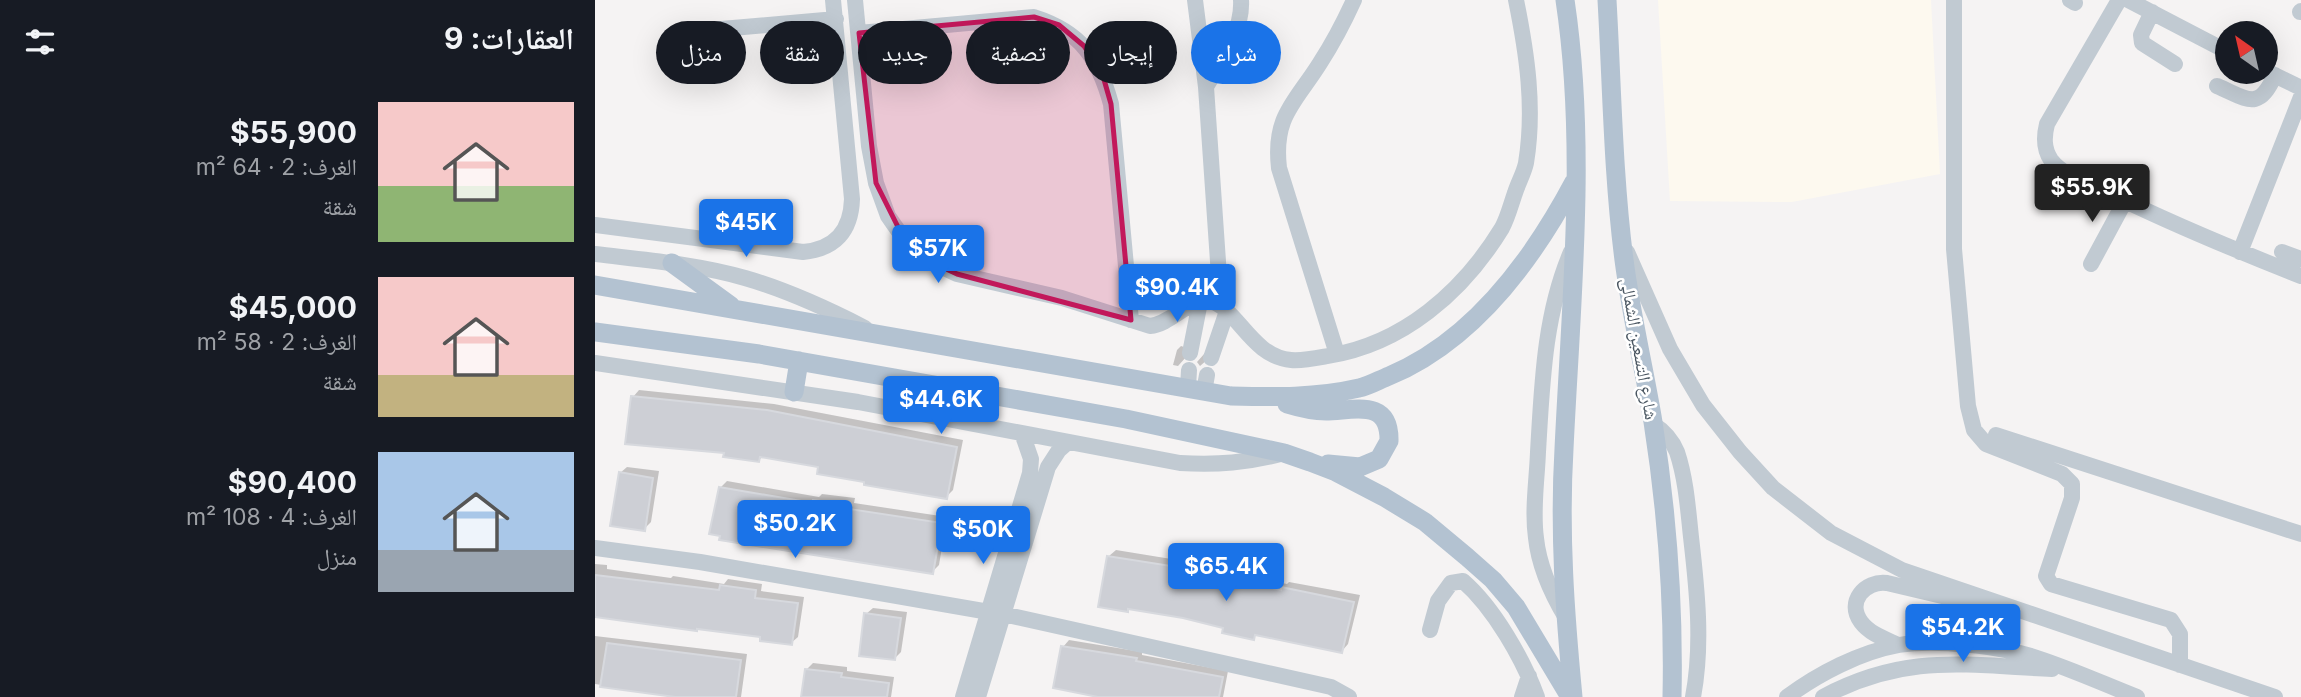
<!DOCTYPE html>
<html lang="ar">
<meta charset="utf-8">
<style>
body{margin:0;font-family:Inter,"Noto Naskh Arabic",sans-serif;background:#242831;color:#f1f3f6;direction:rtl;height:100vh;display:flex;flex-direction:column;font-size:26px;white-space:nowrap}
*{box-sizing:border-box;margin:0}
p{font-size:23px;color:#9ea1a6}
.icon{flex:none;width:38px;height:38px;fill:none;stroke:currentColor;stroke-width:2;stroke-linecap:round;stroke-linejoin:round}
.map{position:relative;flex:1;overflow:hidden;direction:ltr}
.side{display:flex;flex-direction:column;background:#171b24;width:595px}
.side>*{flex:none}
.banner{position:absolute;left:21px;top:21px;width:665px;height:63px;direction:rtl;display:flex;gap:14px}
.needle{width:46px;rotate:326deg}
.controls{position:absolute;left:1620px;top:21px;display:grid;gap:14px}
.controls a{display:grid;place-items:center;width:63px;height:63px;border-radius:50%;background:#171b24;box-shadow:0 7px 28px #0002;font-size:35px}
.price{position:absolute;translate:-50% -60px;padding:0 16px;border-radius:7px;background:#1a73e8;color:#fff;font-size:23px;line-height:46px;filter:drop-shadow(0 2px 4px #0008)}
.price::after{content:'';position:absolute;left:50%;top:42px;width:21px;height:16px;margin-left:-10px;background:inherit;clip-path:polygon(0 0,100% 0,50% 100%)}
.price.current{background:#222;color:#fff}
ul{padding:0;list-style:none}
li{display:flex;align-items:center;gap:21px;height:175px;padding:0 21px}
li span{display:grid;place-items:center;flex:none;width:196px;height:140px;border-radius:0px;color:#555}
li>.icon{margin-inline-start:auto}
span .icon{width:84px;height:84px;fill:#fffc;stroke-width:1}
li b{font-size:30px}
h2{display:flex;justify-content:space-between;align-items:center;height:84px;padding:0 21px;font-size:30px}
.tag{padding:0 24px;border-radius:32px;background:#171b24;box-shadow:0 7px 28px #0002;font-size:24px;line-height:63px}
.tag.current{background:#1a73e8;color:#fff}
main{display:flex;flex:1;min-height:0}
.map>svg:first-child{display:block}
</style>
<main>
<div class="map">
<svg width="1706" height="697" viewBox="0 0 1706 697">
<rect width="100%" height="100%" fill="#f5f3f3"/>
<path fill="#fdf9ef" d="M1063,0H1336L1345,174L1197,202L1075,201Z"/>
<path fill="#0003" d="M586,346L589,347L592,356L583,366L578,365L582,350Z
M610,353L612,360L605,366L602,362Z
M44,390L179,404L368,440L358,490L351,497L225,466L168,456L164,460L131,452L38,397Z
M32,467L64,471L56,522L49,529L25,473Z
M132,481L224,497L227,494L260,498L259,503L352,517L344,565L337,572L126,487Z
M521,550L607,564L610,561L639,569V572L692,584L694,582L765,595L753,644L747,651L663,633L658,638L630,627L588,617L535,607L532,610L514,556Z
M0,564L12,565V569L76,578L78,576L129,584L133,579L167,584L166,591L209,597L203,637L196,643L167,635L0,617Z
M278,608L312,612L306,652L300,658L271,614Z
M0,636L152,654L146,697H88L0,684Z
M474,640L547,652V655L633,671L628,697H510L468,647Z
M218,663L252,667V671L299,677L296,697H208L212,669Z"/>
<path fill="#cdcfd5" stroke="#d7d9de" stroke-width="2" d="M36,396L172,410L362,447L352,499L269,485V482L222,474L223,467L165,457L164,462L128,457L129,453L30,444Z
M24,472L58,478L50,531L15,526Z
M124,487L218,503V500L254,504V509L347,523L338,574L124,540L125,536L114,534Z
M512,556L601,570L602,567L634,575L633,578L686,590V587L759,602L747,653L660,635L659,640L627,633L628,628L588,618L533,609V612L503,607Z
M0,575L124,590L125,585L161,590L160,598L203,603L197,645L165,641V637L102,629V631L0,617Z
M269,613L306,618L300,660L264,656Z
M12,643L146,660L141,697H80L5,687Z
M466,646L542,658L541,661L628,677L624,697H503L458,688Z
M210,669L247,673L246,677L294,683L292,697H206Z"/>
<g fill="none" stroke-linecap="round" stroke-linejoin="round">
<path stroke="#c1cad2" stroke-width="16" d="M260,0L274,146L281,183L293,216L309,239L332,260L362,274L467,298L555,326C576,324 591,301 612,301C640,302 655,357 696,360C708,361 722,358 733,356C808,344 868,292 907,228C913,217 916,204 920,193C923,183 929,173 931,163C940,108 932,54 921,0
M600,0L611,87C626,61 648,31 646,0
M1359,0V249L1373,406L1379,430L1391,444L1467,474L1477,484V498L1451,576L1456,584L1576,620L1585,634V665
M1475,0L1480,3
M1524,0L1452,124C1449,136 1448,148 1456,160C1468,176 1494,184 1512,192C1575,223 1640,250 1706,276
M1533,0L1633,52
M1557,12L1546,35L1547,43L1580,64
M1705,12L1706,11
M103,31L241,19
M264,33L439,17C486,32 503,57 516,104L536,320
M1671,71L1706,88
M1622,86C1653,99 1663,112 1680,75
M611,87L626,305
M0,225L208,252C240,249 256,231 257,199L238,0
M1032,252L1075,349L1108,405L1145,452L1178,488L1236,533L1307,570L1680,697
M1645,252L1706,97
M1687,252L1706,259
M0,254C50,260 101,264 150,278C192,290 231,308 270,328
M1496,264L1530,201
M595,353L605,302
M742,354L684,168C678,116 700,103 725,63C738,43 749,22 759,0
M616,358L632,311
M0,363L263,402L585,463C622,465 653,463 689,453
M593,388L594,370
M609,392L612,375
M1058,424C1069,431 1077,440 1082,452C1091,479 1093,509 1096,537C1102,589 1108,645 1098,697
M1401,435L1706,534
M0,548L105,562L394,612
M408,614L736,687L754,697
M971,618C956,593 944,567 941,538C937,510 942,480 943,452C947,385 949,315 976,252
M835,630L843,601L856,583L868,581C899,608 928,659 942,697
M1303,645C1290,639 1275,634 1266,622C1251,602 1270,580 1292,583L1381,604
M368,697L435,473L436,459L427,433
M383,697L453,467L464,450L473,442
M927,697L934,676
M1192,697C1223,674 1265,652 1304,645C1340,639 1407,646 1442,658C1476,669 1509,684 1542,697
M1228,697C1310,653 1370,665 1457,669"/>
<path stroke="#b3c2d1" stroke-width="19" d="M970,0C992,146 976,301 969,449C964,532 970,614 978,697
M1012,0C1017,87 1018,174 1029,260C1036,314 1049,368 1058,422C1072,512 1079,605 1077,697
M77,263L136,306
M0,285L636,396C679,397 721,398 764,388C774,386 784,380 794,376C878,341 937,261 979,182
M0,332L164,354L531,419L689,453L715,462L741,472L789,497L830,522L872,557L898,580L921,607L975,697
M199,392L204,361
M692,404C705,408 717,411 731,411C757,411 795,397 794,441L784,459L765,467L733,464"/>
</g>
<path fill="#c2185b" fill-opacity="0.2" stroke="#c2185b" stroke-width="5" stroke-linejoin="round" d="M439,17L464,25L489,46L508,76L516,104L536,320L362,274L332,260L309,239L281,183L264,33Z"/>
<g text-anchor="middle" stroke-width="5" stroke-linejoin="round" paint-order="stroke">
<g font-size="18" fill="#4a5661" stroke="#fff">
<text transform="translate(1044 349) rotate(80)" y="6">شارع التسعين الشمالى</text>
</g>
</g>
</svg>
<div class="controls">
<a><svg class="needle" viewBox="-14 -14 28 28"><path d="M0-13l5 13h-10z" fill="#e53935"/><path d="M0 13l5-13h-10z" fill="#9ea1a6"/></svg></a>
</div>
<b class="price current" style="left:1497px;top:224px">$55.9K</b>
<b class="price" style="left:151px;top:259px">$45K</b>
<b class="price" style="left:343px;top:285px">$57K</b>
<b class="price" style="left:582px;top:324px">$90.4K</b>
<b class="price" style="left:346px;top:436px">$44.6K</b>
<b class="price" style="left:200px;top:560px">$50.2K</b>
<b class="price" style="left:388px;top:566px">$50K</b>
<b class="price" style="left:631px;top:603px">$65.4K</b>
<b class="price" style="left:1368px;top:664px">$54.2K</b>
<div class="banner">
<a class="tag current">شراء</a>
<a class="tag">إيجار</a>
<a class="tag">تصفية</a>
<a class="tag">جديد</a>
<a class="tag">شقة</a>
<a class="tag">منزل</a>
</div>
</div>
<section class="side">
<h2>العقارات: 9<svg class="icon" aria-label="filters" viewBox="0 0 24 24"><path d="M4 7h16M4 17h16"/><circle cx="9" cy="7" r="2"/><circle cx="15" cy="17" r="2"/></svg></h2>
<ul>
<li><span style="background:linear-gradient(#f6c9c9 60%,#8fb573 0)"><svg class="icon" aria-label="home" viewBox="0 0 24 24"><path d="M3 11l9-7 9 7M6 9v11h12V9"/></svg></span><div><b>$55,900</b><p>الغرف: 2 · 64 m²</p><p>شقة</p></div></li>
<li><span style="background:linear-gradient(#f6c9c9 70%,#c2b280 0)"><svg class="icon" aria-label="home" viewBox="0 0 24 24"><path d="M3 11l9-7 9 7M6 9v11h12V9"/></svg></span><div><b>$45,000</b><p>الغرف: 2 · 58 m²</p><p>شقة</p></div></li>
<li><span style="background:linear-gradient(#a9c7e8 70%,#9aa5b1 0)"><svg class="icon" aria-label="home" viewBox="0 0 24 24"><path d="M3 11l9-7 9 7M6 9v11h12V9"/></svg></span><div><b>$90,400</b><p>الغرف: 4 · 108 m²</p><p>منزل</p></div></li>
</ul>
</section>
</main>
